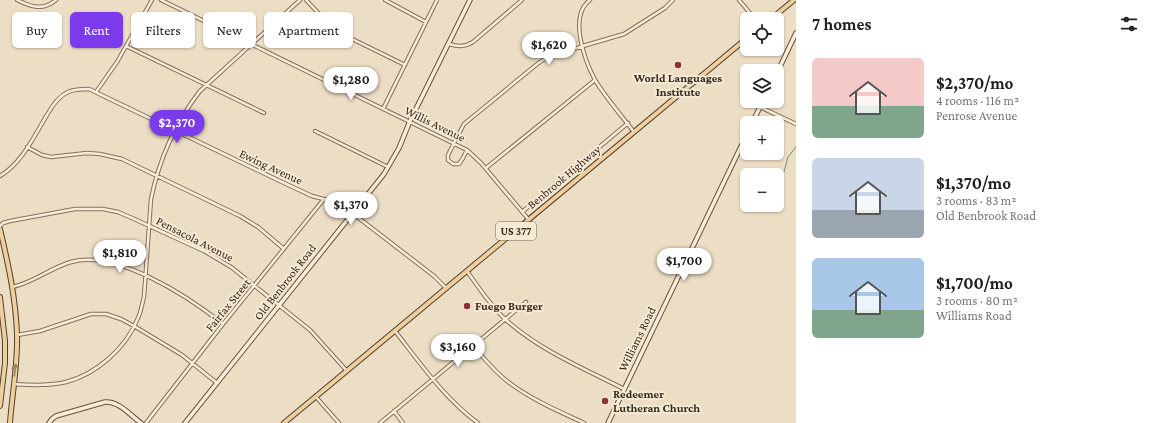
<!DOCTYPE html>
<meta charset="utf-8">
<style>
body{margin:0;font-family:"Crimson Pro",serif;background:#f2f2f2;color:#202124;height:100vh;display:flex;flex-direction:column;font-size:15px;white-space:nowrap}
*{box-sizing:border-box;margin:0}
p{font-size:13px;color:#757577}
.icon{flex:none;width:22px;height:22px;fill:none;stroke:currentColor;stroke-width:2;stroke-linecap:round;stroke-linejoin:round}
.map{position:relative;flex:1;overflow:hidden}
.sheet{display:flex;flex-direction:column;background:#fff;width:360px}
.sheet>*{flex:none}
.banner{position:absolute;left:12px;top:12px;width:380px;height:36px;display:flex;gap:8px}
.fabs{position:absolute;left:740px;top:12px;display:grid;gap:8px}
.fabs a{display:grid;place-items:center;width:44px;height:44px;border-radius:6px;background:#fff;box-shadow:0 1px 3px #0004;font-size:20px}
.price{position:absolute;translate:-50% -34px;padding:0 9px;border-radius:14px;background:#fff;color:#222;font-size:13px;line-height:26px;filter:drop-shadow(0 1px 2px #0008)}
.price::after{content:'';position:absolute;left:50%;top:24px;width:12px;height:9px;margin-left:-6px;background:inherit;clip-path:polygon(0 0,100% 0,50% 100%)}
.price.active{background:#7c3aed;color:#fff}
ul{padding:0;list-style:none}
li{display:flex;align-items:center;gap:12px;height:100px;padding:0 16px}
li span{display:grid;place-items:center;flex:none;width:112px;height:80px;border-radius:6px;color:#555}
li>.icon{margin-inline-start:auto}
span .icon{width:48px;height:48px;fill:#fffc;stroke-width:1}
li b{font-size:17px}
h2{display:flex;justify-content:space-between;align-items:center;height:48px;padding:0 16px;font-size:17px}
.chip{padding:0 14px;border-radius:6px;background:#fff;box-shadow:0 1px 3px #0004;font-size:14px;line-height:36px}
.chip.active{background:#7c3aed;color:#fff}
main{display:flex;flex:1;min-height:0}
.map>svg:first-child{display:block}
</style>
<main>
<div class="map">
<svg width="796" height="423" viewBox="0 0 796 423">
<rect width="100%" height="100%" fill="#ecdec4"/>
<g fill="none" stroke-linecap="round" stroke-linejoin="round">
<path stroke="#6d8d83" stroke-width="1" d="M784,172L788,157L796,147"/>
<g stroke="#85705b" stroke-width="4.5">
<path id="street" d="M17,0C31,7 43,11 56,0
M161,0L467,150L481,163L529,220
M306,0L325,20L342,34L405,65
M385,0L426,22
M590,0C568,16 585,61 595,80C606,98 621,115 634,132
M739,0L755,19
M449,44C459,47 464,47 473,42L522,0
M126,46L264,113
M96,92L117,62L152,0
M760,107L796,124
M383,109L437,0
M315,131L388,167
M27,147L42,155L51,157L87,153L100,154L122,159L240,216L258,227L284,249
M467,150L463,158L459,164H453L448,160V155L454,143L464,124L536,65L543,60L583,46L624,34L665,8L673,0
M486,168L595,80
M0,176C22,163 34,136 47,115C52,106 59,96 68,92C75,89 82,89 89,89L284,183L312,196L335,202L343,206L434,276L446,288
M522,212L628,123
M0,226L3,223L10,221L75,209H103L118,212L132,218L204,251L231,267L310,330L347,371
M467,271C479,288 490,305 505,319C539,350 583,368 624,389
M12,287C33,283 50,268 71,262C116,249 189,297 223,324
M395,331C420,363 445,399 478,423
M17,335L40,331L91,314H106L121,319L134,326L182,355L217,383
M473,346C484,358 494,371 507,381C530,399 558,411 584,423
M14,384C31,385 49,386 66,382C97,374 126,348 138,318C141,312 142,304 144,297L151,199C159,160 176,122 200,91L300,0
M316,397L339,423
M394,411L403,423
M146,423L223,324L324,199
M380,423L526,302"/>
</g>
<g stroke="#67513f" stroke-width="5.5">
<path id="secondary" d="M777,73L796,33
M752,123L763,101
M49,423L52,419L56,416L105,402C119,401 130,415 141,423
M185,423L384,174L399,148L410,121L470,0
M608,423L747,134"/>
</g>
<g stroke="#533e2f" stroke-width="6">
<path id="primary" d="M771,19L794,0
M0,229C8,263 16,299 17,335C18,364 12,394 10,423
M0,297L5,341V363L0,406
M284,423L747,38"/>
</g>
<use href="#street" stroke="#f7ecd7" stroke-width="2.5"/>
<use href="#secondary" stroke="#f7ecd7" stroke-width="3.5"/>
<use href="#primary" stroke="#edd09e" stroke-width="4"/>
</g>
<defs><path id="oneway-shaft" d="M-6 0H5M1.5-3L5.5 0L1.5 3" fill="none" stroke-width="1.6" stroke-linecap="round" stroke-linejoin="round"/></defs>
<use stroke="#927c5e" href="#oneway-shaft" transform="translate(15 370) rotate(-84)"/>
<g fill="#912f34" stroke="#f4e9d3" stroke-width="1.5">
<circle cx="678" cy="65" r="4"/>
<circle cx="467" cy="306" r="4"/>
<circle cx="605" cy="401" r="4"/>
</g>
<g text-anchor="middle" stroke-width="4" stroke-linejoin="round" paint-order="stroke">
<rect fill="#f4e9d3" stroke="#6f6355" stroke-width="1" x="496" y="222" width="40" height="18" rx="3"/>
<g font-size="11" font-weight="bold" fill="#36291f">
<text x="516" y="235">US 377</text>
</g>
<g font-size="12" font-weight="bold" fill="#36291f" stroke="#f4e9d3" text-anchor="start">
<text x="678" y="82" text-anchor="middle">World Languages<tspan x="678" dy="14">Institute</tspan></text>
<text x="475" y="310">Fuego Burger</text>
<text x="613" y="398">Redeemer<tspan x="613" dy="14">Lutheran Church</tspan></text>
</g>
<g font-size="12" fill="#36291f" stroke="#f4e9d3">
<text transform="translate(435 124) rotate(26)" y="4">Willis Avenue</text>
<text transform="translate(271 167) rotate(25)" y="4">Ewing Avenue</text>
<text transform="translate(564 177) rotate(-40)" y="4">Benbrook Highway</text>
<text transform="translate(195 239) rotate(27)" y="4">Pensacola Avenue</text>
<text transform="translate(285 282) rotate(-52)" y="4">Old Benbrook Road</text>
<text transform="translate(228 305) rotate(-51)" y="4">Fairfax Street</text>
<text transform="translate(637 339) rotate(-64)" y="4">Williams Road</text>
</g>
</g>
</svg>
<div class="fabs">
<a><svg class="icon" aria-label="locate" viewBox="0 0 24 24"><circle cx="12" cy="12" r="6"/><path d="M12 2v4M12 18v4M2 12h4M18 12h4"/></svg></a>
<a><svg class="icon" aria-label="layers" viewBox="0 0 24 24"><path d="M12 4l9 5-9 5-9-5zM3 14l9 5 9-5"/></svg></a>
<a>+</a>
<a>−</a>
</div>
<b class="price" style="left:549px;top:66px">$1,620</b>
<b class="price" style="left:351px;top:101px">$1,280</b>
<b class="price active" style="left:177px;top:144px">$2,370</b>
<b class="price" style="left:351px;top:226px">$1,370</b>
<b class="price" style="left:120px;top:274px">$1,810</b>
<b class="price" style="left:684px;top:282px">$1,700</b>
<b class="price" style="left:458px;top:368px">$3,160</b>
<div class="banner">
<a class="chip">Buy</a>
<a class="chip active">Rent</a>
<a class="chip">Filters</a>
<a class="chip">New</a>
<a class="chip">Apartment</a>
</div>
</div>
<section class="sheet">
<h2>7 homes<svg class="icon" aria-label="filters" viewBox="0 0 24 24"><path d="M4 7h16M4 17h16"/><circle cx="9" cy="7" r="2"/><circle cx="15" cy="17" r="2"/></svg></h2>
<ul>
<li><span style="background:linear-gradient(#f6c9c9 60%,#7fa58c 0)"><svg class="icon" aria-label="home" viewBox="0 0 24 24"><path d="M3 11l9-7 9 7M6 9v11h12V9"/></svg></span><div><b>$2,370/mo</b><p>4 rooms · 116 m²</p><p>Penrose Avenue</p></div></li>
<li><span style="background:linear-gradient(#c9d6e8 65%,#9aa5b1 0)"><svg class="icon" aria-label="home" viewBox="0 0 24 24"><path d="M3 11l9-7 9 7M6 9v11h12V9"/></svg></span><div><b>$1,370/mo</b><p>3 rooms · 83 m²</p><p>Old Benbrook Road</p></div></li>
<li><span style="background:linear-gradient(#a9c7e8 65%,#7fa58c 0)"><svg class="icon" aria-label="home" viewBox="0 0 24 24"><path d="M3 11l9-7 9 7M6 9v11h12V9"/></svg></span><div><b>$1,700/mo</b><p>3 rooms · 80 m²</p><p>Williams Road</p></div></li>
</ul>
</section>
</main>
